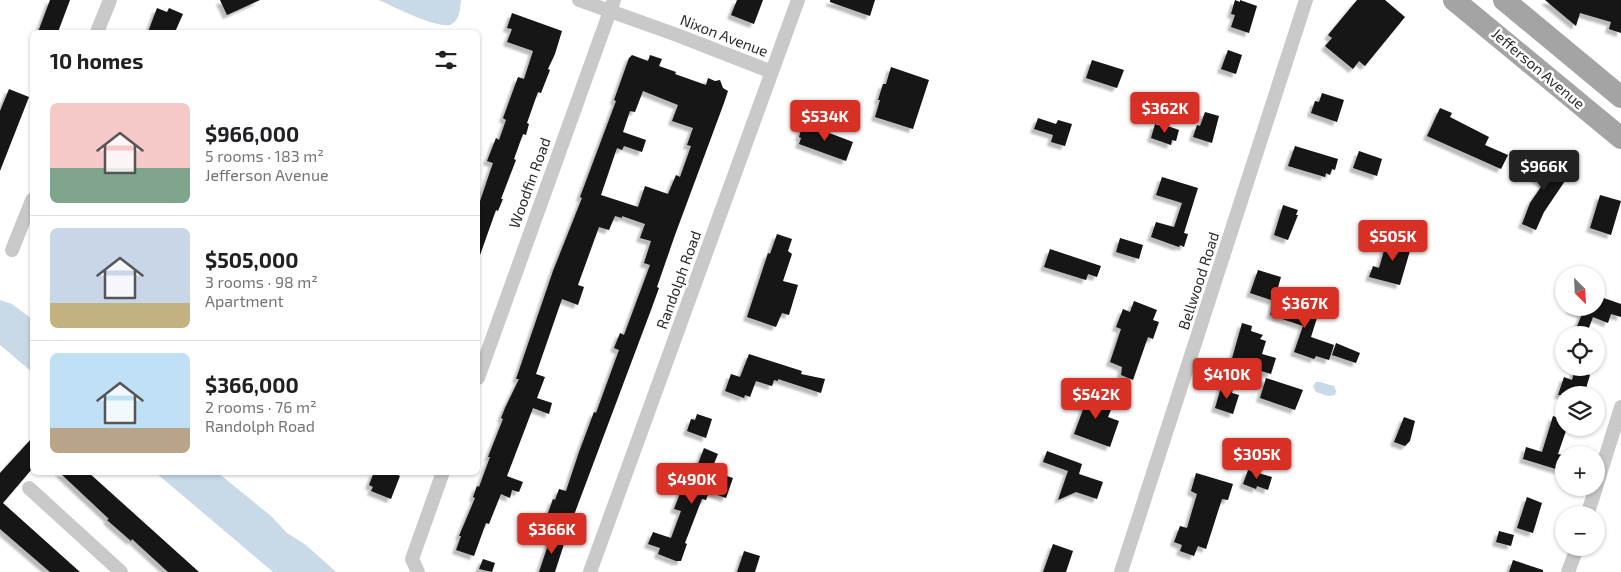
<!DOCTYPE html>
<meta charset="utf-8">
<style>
body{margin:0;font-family:"Exo 2",sans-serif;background:#f2f2f2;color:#202124;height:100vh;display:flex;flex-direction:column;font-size:19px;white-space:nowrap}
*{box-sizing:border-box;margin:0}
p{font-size:16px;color:#757577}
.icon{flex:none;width:28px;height:28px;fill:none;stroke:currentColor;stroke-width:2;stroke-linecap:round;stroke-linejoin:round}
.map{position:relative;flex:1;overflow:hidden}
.details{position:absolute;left:30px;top:30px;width:450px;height:445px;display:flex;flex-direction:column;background:#fff;border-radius:8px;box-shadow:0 1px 4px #0004}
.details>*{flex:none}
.needle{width:32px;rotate:156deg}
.controls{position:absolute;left:1555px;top:266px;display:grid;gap:10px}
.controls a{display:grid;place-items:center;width:50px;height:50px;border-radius:50%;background:#fff;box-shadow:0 1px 4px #0004;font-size:25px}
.price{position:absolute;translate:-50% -42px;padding:0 11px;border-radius:5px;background:#d93025;color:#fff;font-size:16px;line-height:32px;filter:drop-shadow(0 1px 2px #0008)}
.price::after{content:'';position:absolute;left:50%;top:30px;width:15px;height:11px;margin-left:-8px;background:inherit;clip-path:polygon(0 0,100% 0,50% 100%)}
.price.selected{background:#222;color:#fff}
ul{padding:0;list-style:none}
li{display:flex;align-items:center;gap:15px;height:125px;padding:0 20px}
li+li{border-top:1px solid #e0e0e0}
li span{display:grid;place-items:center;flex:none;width:140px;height:100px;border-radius:8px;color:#555}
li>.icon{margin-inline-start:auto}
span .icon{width:60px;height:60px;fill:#fffc;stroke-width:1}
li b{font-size:21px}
h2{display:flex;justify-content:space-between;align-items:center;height:60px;padding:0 20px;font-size:21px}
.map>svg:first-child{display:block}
</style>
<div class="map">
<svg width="1621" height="572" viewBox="0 0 1621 572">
<defs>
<filter id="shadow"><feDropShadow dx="-4" dy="4" stdDeviation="1" flood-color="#0004"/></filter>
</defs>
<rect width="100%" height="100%" fill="#fff"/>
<path fill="#c8dae7" d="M379,0H461C460,9 460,19 452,24C441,31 392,6 379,0Z
M0,300L12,304L32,319V372L0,345Z
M1316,382H1320L1334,386L1336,391L1335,395L1328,396L1316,392L1313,386Z
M156,473H218L271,516L287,533L306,545L336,572H273Z"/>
<path fill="#131313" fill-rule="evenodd" filter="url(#shadow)" d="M50,0H70L58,32H38Z
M220,0H260L227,15Z
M737,0H763L754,24L731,15Z
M830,0H875L870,16L830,2Z
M1235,0L1240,2V0L1257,6L1249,33L1231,27L1235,15L1231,14Z
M1357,0H1385L1405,17L1365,66L1359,61L1353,69L1325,46L1332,38L1328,35Z
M1545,0H1621V33L1609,29L1611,22L1580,13L1576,26Z
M157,8L167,12L169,8L183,14L175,32H148Z
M512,13L562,31L555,54L548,69L550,70L541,93L538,92L527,123L529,124L526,135L523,134L514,159L516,160L501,199H503L498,211L496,210L479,258H478V207L493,163L487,161L496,138L499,140L506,120L503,118L518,77L524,79L533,51L507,42L512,29L507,28Z
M1228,50L1242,55L1236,74L1221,69Z
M632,55L648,61L650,55L662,59L659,66L676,72L675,74L706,85L708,78L715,81L720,80L723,88L728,91L724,103L675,235L657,287L659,288L651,310L571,523L548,513L553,499L555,500L559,489L566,491L579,452L594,412L596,413L619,350L614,348L620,333L624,335L650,265L644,263L651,241L640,238L645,224L622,216V218L615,216L609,230L599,227L578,285L584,287L578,305L562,299L536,374L545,377L537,398L552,403L549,414L533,408L507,476L523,482L519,492L512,490L510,498L501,494L489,524L486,523L474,556L456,550L461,536H459L475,498L473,497L477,486L479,487L490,457H488L503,419L501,418L505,408L519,379H516L553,271L582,198L580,197L616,101L614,100L629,58ZM643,91L678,105L672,121L693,128L687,145L691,146L680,177L676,175L668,194L645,186L638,207L601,195L617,148L622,150L624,146L642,152L646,140L623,132L630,111L635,112Z
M1092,60L1124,70L1117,88L1086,78Z
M891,67L929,80L913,129L875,117L880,100H878L883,84H886Z
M9,89L29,97L0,171V111Z
M1322,93L1344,100L1337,122L1311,113L1315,101L1319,102Z
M1440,108L1452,113L1450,117L1489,137L1485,145L1508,155L1501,169L1427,136Z
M1205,112L1219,116L1212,143L1193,137L1197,125L1200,126Z
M1038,118L1056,124L1058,120L1072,124L1065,146L1051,142L1053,135L1034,129Z
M803,123L853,142L846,161L799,144L801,138L799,137Z
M1155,124L1161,126L1162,124L1179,130L1176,141L1172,140L1171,145L1151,138Z
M1295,146L1338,159L1335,170L1332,169L1330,175L1326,173L1325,177L1288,166Z
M1359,151L1382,159L1377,176L1353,168Z
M1545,158L1569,175L1544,212L1536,230L1522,224L1530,203L1543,184L1533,176Z
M1162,177L1198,188L1184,233L1188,234L1184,247L1180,245L1179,247L1151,237L1156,222L1174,227L1182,203L1156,195Z
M1600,195L1621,201L1611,235L1590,228Z
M1283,205L1298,210L1296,215H1298L1288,240L1274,235Z
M777,234L792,239L788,251L792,254L783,281L798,285L789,315L782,313L776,327L747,317L768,253L770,254Z
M1388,237L1412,244L1400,285L1369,277L1373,266L1379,268Z
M1120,238L1143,245L1139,259L1116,252Z
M1050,249L1101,266L1097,277L1088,274L1086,280L1044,267Z
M1258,270L1281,277L1274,301L1250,293Z
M1598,296L1621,304V317L1611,314L1608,323L1593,317L1587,333L1576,329L1582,314L1570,309V308H1596Z
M1312,299L1322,302L1311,337L1334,345L1329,360L1316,356L1314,359L1294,352L1303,326L1270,315L1274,301L1308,312Z
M1134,301L1157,310L1153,320L1159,322L1153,339L1148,337L1133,380L1121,375L1122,367L1110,362L1121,329L1116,327L1123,309L1130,312Z
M1242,323L1252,326L1251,331L1263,335L1260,339L1266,341L1262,354L1276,358L1271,374L1231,362Z
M1336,343L1360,353L1356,363L1332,355Z
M749,354L802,371L801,374L825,379L821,393L778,379V381L774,380L772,386L756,381L750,397L745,395L744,398L725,391L731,374L740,377Z
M1575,370L1590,375L1584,395H1558L1564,377L1572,380Z
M1266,378L1303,390L1295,410L1260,398Z
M1222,384L1233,388L1232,393L1239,395L1233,414L1215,408Z
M1077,392L1113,405L1108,417L1119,421L1110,447L1074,434L1084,407L1073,403Z
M697,414L712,419L706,438L687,431L691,419L695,420Z
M1553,416L1564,420V428H1567L1558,454L1563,455L1559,470L1523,459L1526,447L1542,452Z
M1404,417L1415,421L1410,441L1405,446L1394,442Z
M32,438V469L3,503L80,572H50L0,529V473Z
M704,448L718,454L711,471L733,478L726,498L709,492L706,500L702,499L685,543L687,544L681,561H676L658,554L660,548L648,544L653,532L671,538L681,511L674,509L684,483L690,485Z
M1047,451L1082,464L1079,474L1103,482L1097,499L1076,492L1058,500L1068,471L1043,462Z
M1248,470L1272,477L1268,490L1257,486L1256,489L1243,484Z
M59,472H88L199,572H168L132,539L131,541L107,520L109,519Z
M374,472H391L400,476L391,499L371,491L373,487L369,485Z
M1196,473L1233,484L1228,500L1222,499L1206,549L1198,546L1194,556L1180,551L1182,545L1174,542L1180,526L1187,528L1197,494L1191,491Z
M1527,497L1542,503L1533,533L1517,528Z
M1499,531L1514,535L1511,546L1496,542Z
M551,536L565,541L555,572H539Z
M1053,544L1073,551L1066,572H1043Z
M744,551L760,556L755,572H737Z
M483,559L495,563L492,572L479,569Z
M1513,560L1543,570V572H1509Z"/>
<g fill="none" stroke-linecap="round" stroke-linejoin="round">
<path stroke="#c9c9c9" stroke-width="14" d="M579,0L677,35L772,72
M97,32L110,0
M12,250L32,200
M478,378L614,0
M1596,487L1621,407
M29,488L121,572
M1587,515L1596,488
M418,572L412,559L443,472
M590,572L798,0
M1121,572L1306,0
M1568,572L1577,548"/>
<path stroke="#a4a4a4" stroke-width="22" d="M1454,0L1621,138
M1504,0L1621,97"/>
</g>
<g text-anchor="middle" stroke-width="5" stroke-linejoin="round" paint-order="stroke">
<g font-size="15" fill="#2c2c2c" stroke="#fff">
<text transform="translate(724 36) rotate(21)" y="5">Nixon Avenue</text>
<text transform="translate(1538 69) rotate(40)" y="5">Jefferson Avenue</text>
<text transform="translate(530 183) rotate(-70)" y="5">Woodfin Road</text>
<text transform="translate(679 280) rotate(-70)" y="5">Randolph Road</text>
<text transform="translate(1199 281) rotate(-72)" y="5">Bellwood Road</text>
</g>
</g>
</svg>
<div class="controls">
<a><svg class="needle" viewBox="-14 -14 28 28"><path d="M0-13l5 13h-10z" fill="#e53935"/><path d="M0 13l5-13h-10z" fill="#757577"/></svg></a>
<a><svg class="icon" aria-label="locate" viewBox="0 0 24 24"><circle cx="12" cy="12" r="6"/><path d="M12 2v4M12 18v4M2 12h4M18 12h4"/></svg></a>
<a><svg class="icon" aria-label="layers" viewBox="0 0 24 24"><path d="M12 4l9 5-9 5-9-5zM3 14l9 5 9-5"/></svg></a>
<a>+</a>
<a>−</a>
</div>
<b class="price" style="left:1165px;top:134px">$362K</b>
<b class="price" style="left:825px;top:142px">$534K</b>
<b class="price selected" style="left:1544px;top:192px">$966K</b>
<b class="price" style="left:1393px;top:262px">$505K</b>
<b class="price" style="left:1305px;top:329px">$367K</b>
<b class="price" style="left:1227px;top:400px">$410K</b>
<b class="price" style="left:1096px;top:420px">$542K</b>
<b class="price" style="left:1257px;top:480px">$305K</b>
<b class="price" style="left:692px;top:505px">$490K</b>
<b class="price" style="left:552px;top:555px">$366K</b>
<section class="details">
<h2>10 homes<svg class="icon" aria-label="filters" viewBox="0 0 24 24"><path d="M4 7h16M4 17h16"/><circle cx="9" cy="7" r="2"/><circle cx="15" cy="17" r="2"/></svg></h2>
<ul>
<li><span style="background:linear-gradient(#f6c9c9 65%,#7fa58c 0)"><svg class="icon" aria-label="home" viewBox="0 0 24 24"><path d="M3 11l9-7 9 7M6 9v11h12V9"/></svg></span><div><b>$966,000</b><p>5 rooms · 183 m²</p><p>Jefferson Avenue</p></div></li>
<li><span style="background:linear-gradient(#c9d6e8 75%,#c2b280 0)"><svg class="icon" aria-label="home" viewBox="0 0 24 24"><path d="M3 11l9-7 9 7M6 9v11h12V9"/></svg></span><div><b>$505,000</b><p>3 rooms · 98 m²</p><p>Apartment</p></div></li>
<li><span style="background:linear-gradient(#bfe0f5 75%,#b9a48a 0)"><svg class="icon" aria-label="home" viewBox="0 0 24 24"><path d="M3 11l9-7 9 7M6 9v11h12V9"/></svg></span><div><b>$366,000</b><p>2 rooms · 76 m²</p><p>Randolph Road</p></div></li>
</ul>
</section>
</div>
